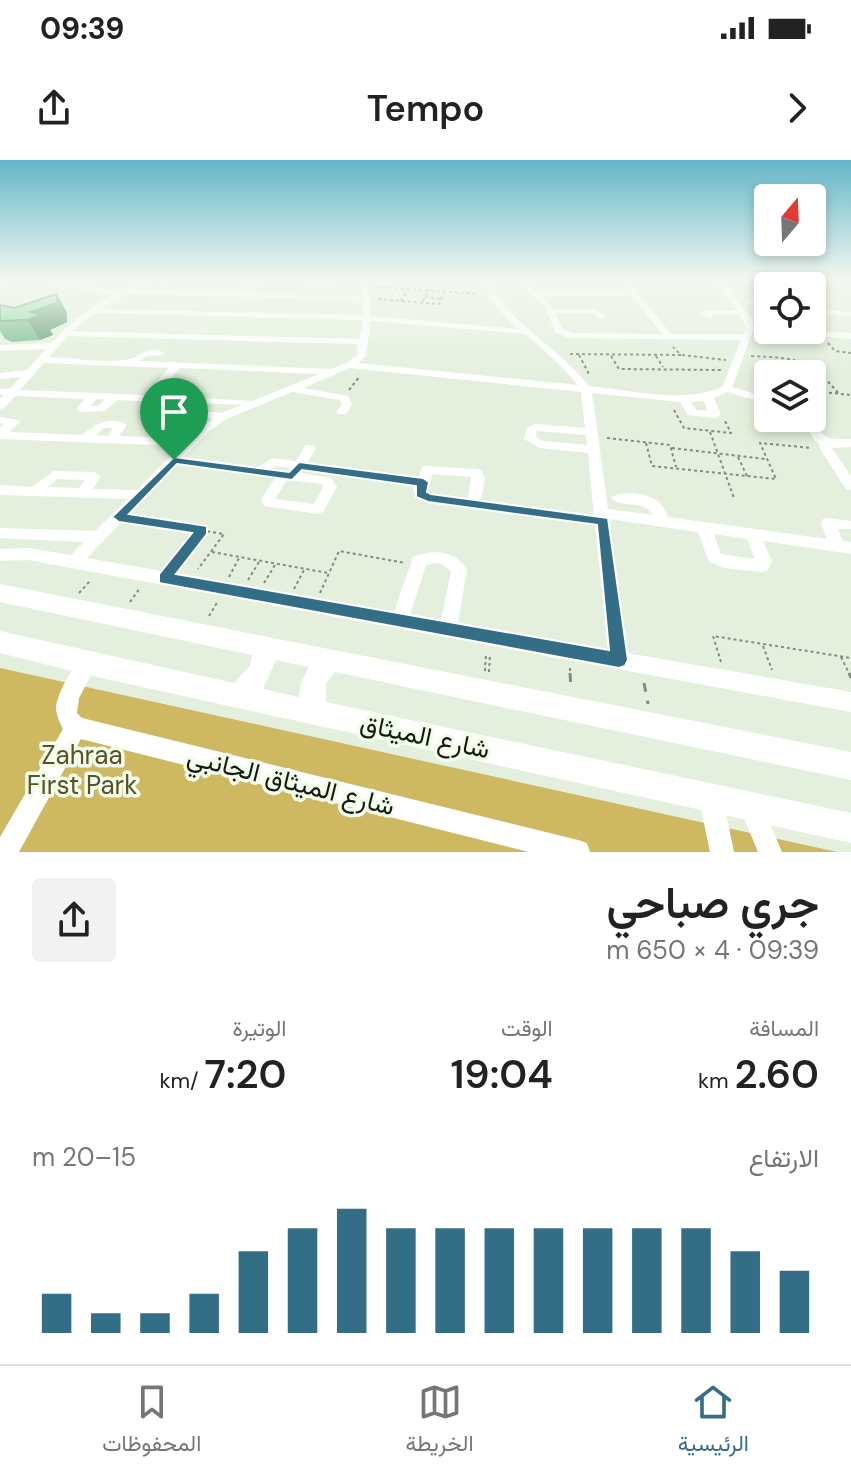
<!DOCTYPE html>
<html lang="ar">
<head>
<meta charset="utf-8">
<style>
	:root { --surface:#fff; --page:#f2f2f2; --text:#222; --muted:#767676; --line:#e0e0e0; --accent:#336d86 }
	body { margin:0; font-family:"DM Sans",Vazirmatn,sans-serif; background:var(--page); color:var(--text); direction:rtl; height:100vh; display:flex; flex-direction:column; font-size:30px; white-space:nowrap }
	* { box-sizing:border-box; margin:0 }
	p { font-size:26px; color:var(--muted) }
	.icon { flex:none; width:44px; height:44px; fill:none; stroke:currentColor; stroke-width:2; stroke-linecap:round; stroke-linejoin:round }
	.map { position:relative; height:692px; overflow:hidden; direction:ltr }
	.drawer { display:flex; flex-direction:column; background:var(--surface); flex:1 }
	.drawer>* { flex:none }
	.needle { width:52px; rotate:19deg }
	.controls { position:absolute; left:754px; top:24px; display:grid; gap:16px }
	.controls a { display:grid; place-items:center; width:72px; height:72px; border-radius:8px; background:var(--surface); box-shadow:0 4px 12px #0003; font-size:40px }
	.pin { position:absolute; display:grid; place-items:center; width:68px; height:68px; color:#fff; margin:-82px -34px; border-radius:50% 50% 50% 0; rotate:-45deg; box-shadow:0 0 8px #0007 }
	.pin .icon { rotate:45deg }
	.round { display:grid; place-items:center; flex:none; width:84px; height:84px; border-radius:8px; background:var(--page) }
	.summary { display:flex; align-items:center; justify-content:space-between; height:136px; padding:0 32px }
	h1 { font-size:44px; font-weight:600; line-height:60px }
	.stats { display:grid; grid-template-columns:repeat(3,1fr); gap:12px; height:136px; padding:8px 32px }
	.stats div { display:grid; align-content:center }
	.stats b { font-size:40px; font-weight:600 }
	.stats small { font-size:22px; font-weight:400 }
	.stats p { font-size:22px }
	.chart { height:224px; padding:16px 32px }
	.chart p { display:flex; justify-content:space-between }
	.chart svg { width:100%; height:144px; margin-top:8px; stroke:var(--accent); stroke-width:6 }
	.status { display:flex; justify-content:space-between; align-items:center; height:56px; padding:0 40px; background:var(--surface); direction:ltr }
	.status svg { height:22px; fill:currentColor }
	header { display:flex; justify-content:space-between; align-items:center; height:104px; padding:0 32px; background:var(--surface); font-size:36px; font-weight:600 }
	.tab-bar { display:flex; justify-content:space-around; align-items:center; height:112px; border-top:2px solid var(--line); background:var(--surface); font-size:22px; color:var(--muted) }
	.tab-bar a { display:grid; justify-items:center; gap:4px }
	.tab-bar .current { color:var(--accent) }
	.map>svg:first-child { display:block }
	.green { fill:#cfb862 }
	.lines { fill:none; stroke-linecap:round; stroke-linejoin:round }
	.path-far1 { stroke:#838c7e; stroke-width:2; stroke-dasharray:3 3; stroke-linecap:butt }
	.path { stroke:#838c7e; stroke-width:3; stroke-dasharray:9 9; stroke-linecap:butt }
	.minor { fill:#fff; fill-rule:evenodd }
	.major { fill:#fff; fill-rule:evenodd }
	.wall { fill:#70ba85 }
	.shaded-wall { fill:#5b976c }
	.building { fill:#82d89b; stroke:#5b976c; stroke-width:2 }
	.route { fill:#336d86; stroke:#fff; stroke-width:2; fill-rule:evenodd }
	.labels { text-anchor:middle; stroke-width:7; stroke-linejoin:round; paint-order:stroke }
	.near-street-label { font-size:26px; fill:#151912; stroke:#f1fdea }
	.near-park-label { font-size:26px; fill:#5a4f27; stroke:#f1fdea }
</style>
</head>
<body>
<div class="status"><b>09:39</b><svg viewBox="0 0 49 12"><path d="M0 12V9h3v3zM5 12V6h3v6zM10 12V3h3v9zM15 12V0h3v12zM26 1h20v11H26zM47 4h2v5h-2z"/></svg></div>
<header><svg class="icon" aria-label="forward" viewBox="0 0 24 24"><path d="M9 5l7 7-7 7"/></svg>Tempo<svg class="icon" aria-label="share" viewBox="0 0 24 24"><path d="M12 15V3M7 8l5-5 5 5M5 13v7h14v-7"/></svg></header>
<div class="map">
<svg width="851" height="692" viewBox="0 0 851 692">
	<rect width="100%" height="100%" fill="#e4f0dd"/>
	<!-- green -->
	<path class="green" d="M0 508 837 692H0Z"/>
	<g class="lines">
		<!-- path-far1 -->
		<path class="path-far1" d="M377 127 479 134
			M425 137 440 139
			M378 139 439 144 444 132
			M401 141 408 130
			M423 141 429 130
			M828 183 835 191 851 193
			M570 194 681 195 673 187
			M579 195 589 214
			M682 195 726 200
			M611 196 619 209 721 210
			M656 196 663 207
			M751 196C796 198 809 198 839 234
			M349 230 360 216
			M823 232 851 235
			M674 250 684 268 731 273 724 259
			M710 272 734 338
			M607 278 670 285 676 307
			M646 283 652 306 776 319 760 283 812 288
			M672 288 765 299
			M738 297 747 316
			M329 310 410 321
			M136 360 224 374 198 409
			M212 392 328 413
			M175 405 200 372
			M229 417 239 398
			M248 420 259 402
			M264 423 275 405
			M294 429 304 410
			M79 433 91 420
			M320 433 339 391 405 403
			M130 442 140 428
			M209 456 218 441
			M763 486 772 510
			M841 497 850 515
			M721 502 713 476 851 498
			M570 508V515
			M485 511 486 494
			M489 512 490 494"/>
		<!-- path -->
		<path class="path" d="M570 513 571 529
			M849 513 851 518
			M644 523 648 544"/>
		<!-- minor -->
		<path class="minor" d="M0 120H10L0 125Z
			M35 120H53L121 132 145 120H155L136 130 362 136 361 120H368L371 156 518 169 500 151 488 135 481 120H488C510 165 559 187 589 226 630 230 684 244 722 227L741 180 568 178 555 172 545 146 515 120H523L537 132H629L620 120H627L671 174H743L746 168 740 154 712 155 713 157 709 159 701 153 705 151 737 150 715 120H722L752 159 754 168 732 227 768 238V244L727 232 714 238 721 255 715 258 688 255 680 242 592 233 608 349 653 355C643 339 624 349 611 338 620 330 645 333 656 340 663 344 665 351 668 357L827 379 821 363 823 359 828 358 851 361V369H838L843 381 851 382V394L763 381 772 401 768 410 762 412 724 408 709 402 698 372 609 359 627 493 851 532V552L28 400 0 401V389L28 388 71 395 84 382 0 378V368L95 371 128 339 0 335V325L32 327 54 311 94 312 101 316 93 329 137 330 181 286 0 279V268L5 264 0 263V257L18 260 20 262 9 272 82 275C95 264 110 255 127 265L119 276 188 279 212 259 183 254 181 252 187 243 117 240 105 251 81 252 76 249 85 239 15 236 4 248 0 249V239L4 235H0V229H9L21 217 0 219V213L27 210 46 189 0 191V185L51 183C70 163 89 147 114 135ZM128 134 362 140 363 155 100 149ZM542 136H632L662 174 572 173 562 168 555 153H594L599 159 606 157 596 149H553ZM94 153 363 160 359 179 72 171ZM371 161 525 174 559 204 578 225 358 203 366 196ZM68 176 358 184 357 195 346 203 331 209 140 201 147 196 163 195 165 193C146 183 140 199 125 200 100 203 73 198 49 197ZM44 203 169 208 145 235 20 230ZM180 208 319 214 252 241 156 235 160 231H189V227L165 225ZM350 208 581 232 585 268 535 264 527 268 524 279 540 288 588 293 594 355 481 340 485 318 481 310 476 309 423 306 413 331 423 341 428 343 595 365 608 489 458 463 467 410C456 390 433 389 413 397L394 452 87 398 177 304 275 318 261 339 264 346 318 354 323 352 337 327 331 318 301 313 316 288 314 285H306L296 301 272 298 258 307 184 297 209 271 226 259 292 232 340 240 342 245 336 252 338 254H346L352 245 348 236 303 228ZM97 239H105L98 246H90ZM704 241 708 251 696 250 691 242ZM198 243 242 245 221 253 194 250ZM104 268H113L108 276 96 275ZM537 271 586 275 587 285 543 281 536 277ZM275 306 291 308 289 311 272 309ZM433 314 471 317 468 338 432 334 427 330ZM57 319 85 320 79 328 48 327ZM287 320 322 324 323 327 314 344 275 339ZM714 374 747 379 755 399 721 394ZM435 403 442 404 451 411 441 460 410 455 426 405Z
			M165 120H173L167 124 163 122Z
			M222 120H265L256 125Z
			M308 120H341C334 128 317 128 307 124Z
			M760 120H769L775 125 768 126Z
			M749 139 768 141V145L746 143 745 141Z
			M812 149 851 152V156L812 153Z
			M782 170 851 173V179L786 174Z
			M800 258H812C827 281 824 279 851 279V287L832 288 851 316V330L846 329 819 287 820 285 815 281Z
			M88 495 95 498 97 504 79 538 77 553 82 558 578 680 587 683 590 692H529L81 579 19 692H0V677L63 569C60 563 57 557 56 550 55 536 75 500 88 495Z
			M711 627 719 631 723 639 734 692H710L699 639 703 631Z
			M751 634 759 638 782 692H758L739 646 743 638Z"/>
		<!-- major -->
		<path class="major" d="M0 424 851 592V620L335 512 326 523V542L851 653V683L88 515 0 493V471L234 523 250 506 252 495 0 442ZM276 500 309 507 301 523 299 537 263 529Z"/>
	</g>
	<!-- wall -->
	<path class="wall" d="M57 134 67 153V162L50 170 53 175 40 180 12 182 5 179 0 171V145L14 148Z"/>
	<!-- shaded-wall -->
	<path class="shaded-wall" d="M57 134 67 153V162L50 170 53 175 40 180 28 160 31 152Z"/>
	<!-- building -->
	<path class="building" d="M57 134V143L31 152 41 155 28 160 0 161V145L14 148Z"/>
	<!-- sky -->
	<linearGradient id="sky" x2="0" y2="1"><stop stop-color="#63b6c8"/><stop offset="0.55" stop-color="#f3f8f0"/><stop offset="1" stop-color="#f3f8f0" stop-opacity="0"/></linearGradient>
	<rect width="851" height="217" fill="url(#sky)"/>
	<!-- route -->
	<path class="route" d="M174 297 289 312 299 302 423 318 429 322 427 332 431 334 608 358 628 500 625 506 619 508 159 423V414L192 373 119 362 112 357ZM177 304 292 320 302 310 416 326V337L428 342 597 365 609 490 176 414 207 374V366L129 354Z"/>
	<g class="labels">
		<!-- near-street labels -->
		<g class="near-street-label">
			<text transform="translate(425 576) rotate(12)" y="9">شارع الميثاق</text>
			<text transform="translate(291 621) rotate(14)" y="9">شارع الميثاق الجانبي</text>
		</g>
		<!-- near-park labels -->
		<g class="near-park-label">
			<text x="82" y="604">Zahraa<tspan x="82" dy="30">First Park</tspan></text>
		</g>
	</g>
</svg>
<div class="controls">
<a><svg class="needle" viewBox="-14 -14 28 28"><path d="M0-13l5 13h-10z" fill="#e53935"/><path d="M0 13l5-13h-10z" fill="#767676"/></svg></a>
<a><svg class="icon" aria-label="locate" viewBox="0 0 24 24"><circle cx="12" cy="12" r="6"/><path d="M12 2v4M12 18v4M2 12h4M18 12h4"/></svg></a>
<a><svg class="icon" aria-label="layers" viewBox="0 0 24 24"><path d="M12 4l9 5-9 5-9-5zM3 14l9 5 9-5"/></svg></a>
</div>
<div class="pin" style="left:174px;top:300px;background:#1e9e55"><svg class="icon" aria-label="arrive" viewBox="0 0 24 24"><path d="M6 21V4h12l-3 4 3 4H6"/></svg></div>
</div>
<section class="drawer">
<div class="summary"><div><h1>جري صباحي</h1><p>09:39 · 4 × 650 m</p></div><a class="round"><svg class="icon" aria-label="share" viewBox="0 0 24 24"><path d="M12 15V3M7 8l5-5 5 5M5 13v7h14v-7"/></svg></a></div>
<div class="stats">
<div><p>المسافة</p><b>2.60<small> km</small></b></div>
<div><p>الوقت</p><b>19:04</b></div>
<div><p>الوتيرة</p><b>7:20<small> /km</small></b></div>
</div>
<div class="chart"><p><span>الارتفاع</span>15–20 m</p>
<svg viewBox="0 0 160 44" preserveAspectRatio="none"><path d="M5 44V32M15 44V38M25 44V38M35 44V32M45 44V19M55 44V12M65 44V6M75 44V12M85 44V12M95 44V12M105 44V12M115 44V12M125 44V12M135 44V12M145 44V19M155 44V25"/></svg>
</div>
</section>
<nav class="tab-bar">
<a class="current"><svg class="icon" aria-label="home" viewBox="0 0 24 24"><path d="M3 11l9-7 9 7M6 9v11h12V9"/></svg>الرئيسية</a>
<a><svg class="icon" aria-label="map" viewBox="0 0 24 24"><path d="M3 6l6-2 6 2 6-2v14l-6 2-6-2-6 2zM9 4v14M15 6v14"/></svg>الخريطة</a>
<a><svg class="icon" aria-label="saved" viewBox="0 0 24 24"><path d="M7 4h10v16l-5-4-5 4z"/></svg>المحفوظات</a>
</nav>
</body>
</html>
